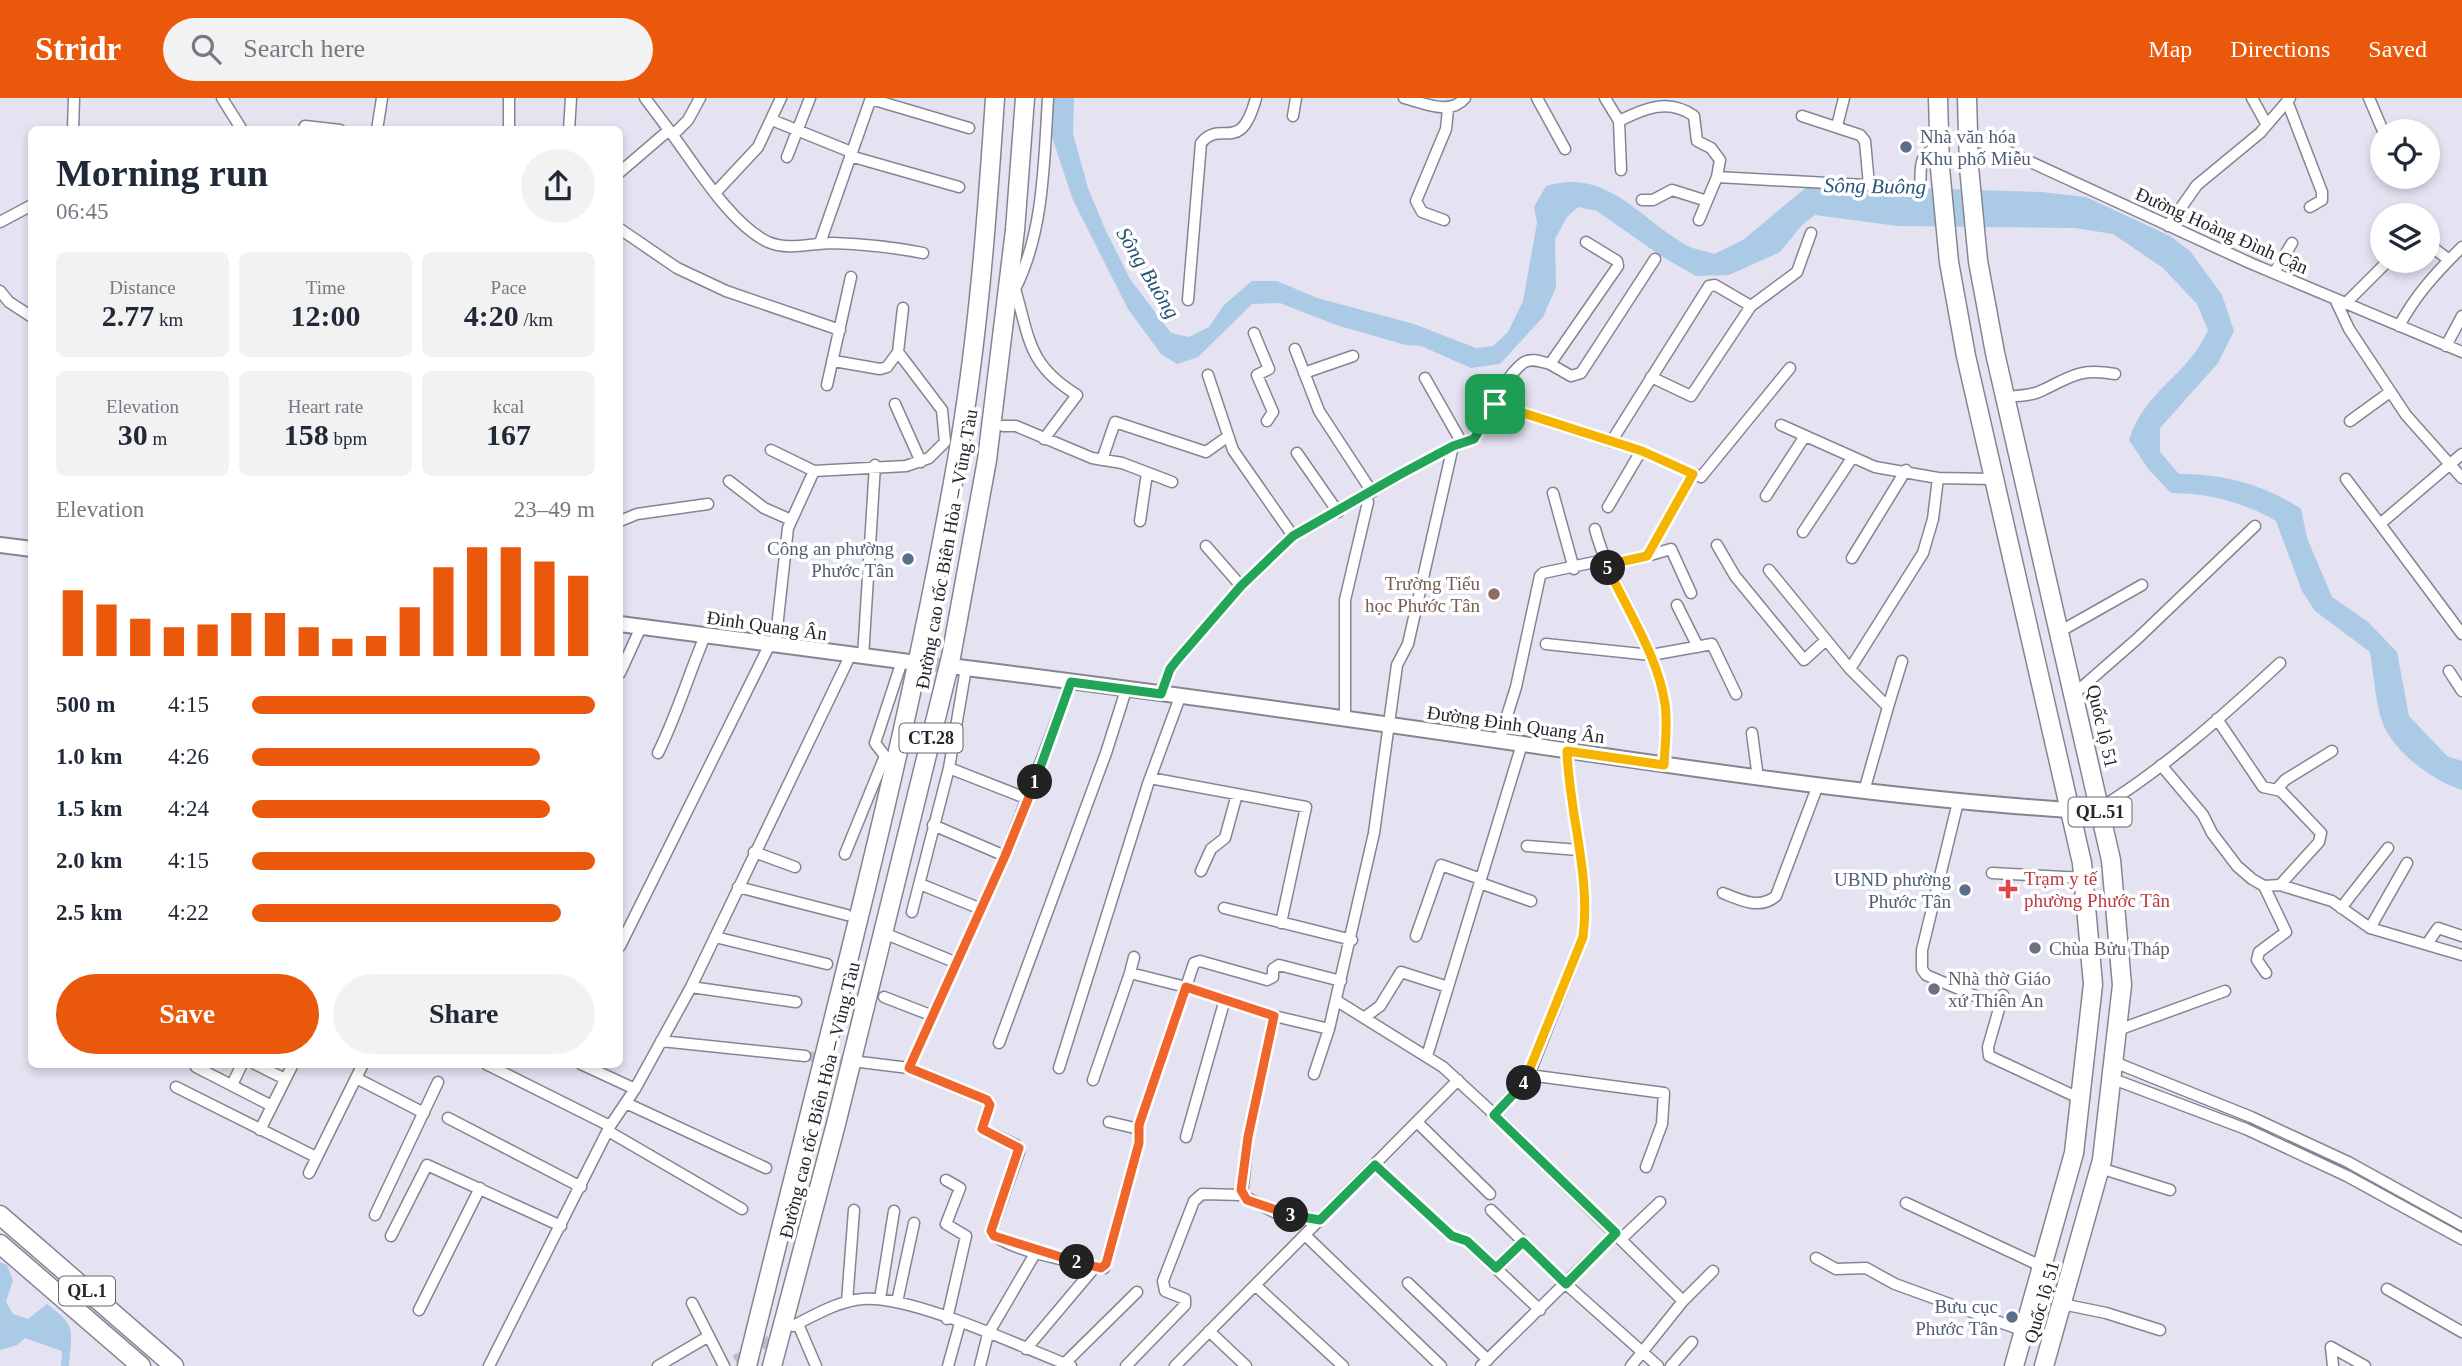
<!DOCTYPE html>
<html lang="en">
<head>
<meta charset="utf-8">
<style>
	:root { --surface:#fff; --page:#f2f2f3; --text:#1f2937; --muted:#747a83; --accent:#ea580c }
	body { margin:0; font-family:"Times New Roman",serif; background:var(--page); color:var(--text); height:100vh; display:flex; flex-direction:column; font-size:26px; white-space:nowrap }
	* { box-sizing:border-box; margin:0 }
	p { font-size:23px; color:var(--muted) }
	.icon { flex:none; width:38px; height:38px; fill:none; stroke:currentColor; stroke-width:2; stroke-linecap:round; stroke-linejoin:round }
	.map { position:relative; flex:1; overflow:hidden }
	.side { position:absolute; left:28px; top:28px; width:595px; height:942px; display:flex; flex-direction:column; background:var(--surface); border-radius:10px; box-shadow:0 4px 10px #0003 }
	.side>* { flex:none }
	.buttons { position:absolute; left:2370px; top:21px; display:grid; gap:14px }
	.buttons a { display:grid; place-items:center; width:70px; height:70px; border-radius:50%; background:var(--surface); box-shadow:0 4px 10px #0003; font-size:35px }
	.pin { position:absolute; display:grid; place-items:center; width:60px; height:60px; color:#fff; margin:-30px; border-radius:14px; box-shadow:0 4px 10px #0006 }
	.km { position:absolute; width:35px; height:35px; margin:-18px; border-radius:50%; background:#222; color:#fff; font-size:19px; line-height:35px; text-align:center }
	.round { display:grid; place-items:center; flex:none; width:74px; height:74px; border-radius:37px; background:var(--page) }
	.headline { display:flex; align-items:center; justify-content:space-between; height:119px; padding:0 28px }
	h1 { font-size:38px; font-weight:600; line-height:52px }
	.figures { display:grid; grid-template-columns:repeat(3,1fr); gap:10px; height:119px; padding:7px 28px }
	.figures div { display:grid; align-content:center; border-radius:10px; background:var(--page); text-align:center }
	.figures b { font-size:30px; font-weight:600 }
	.figures small { font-size:19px; font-weight:400 }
	.figures p { font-size:19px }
	.chart { height:196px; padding:14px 28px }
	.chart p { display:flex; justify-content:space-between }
	.chart svg { width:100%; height:126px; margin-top:7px; stroke:var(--accent); stroke-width:6 }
	.action { display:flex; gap:14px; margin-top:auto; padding:14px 28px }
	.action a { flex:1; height:80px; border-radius:42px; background:var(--accent); color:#fff; font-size:28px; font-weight:600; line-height:80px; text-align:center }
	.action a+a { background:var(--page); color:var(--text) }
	ul { padding:0 28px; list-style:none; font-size:23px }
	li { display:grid; grid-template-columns:112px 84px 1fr; align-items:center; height:52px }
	li i { height:18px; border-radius:9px; background:var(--accent) }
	header { display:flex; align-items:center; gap:42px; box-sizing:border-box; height:98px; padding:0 35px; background:var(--accent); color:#fff }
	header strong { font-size:33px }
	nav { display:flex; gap:38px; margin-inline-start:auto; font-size:24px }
	.search { width:490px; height:63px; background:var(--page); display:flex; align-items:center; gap:18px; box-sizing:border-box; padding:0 24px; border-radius:38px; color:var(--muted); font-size:26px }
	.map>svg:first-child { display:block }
	.water { fill:#aacae5 }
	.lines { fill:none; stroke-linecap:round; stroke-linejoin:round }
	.street-tunnel { stroke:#bfbcca; stroke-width:10; stroke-dasharray:10 5; stroke-linecap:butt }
	.secondary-tunnel { stroke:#bfbcca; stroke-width:14; stroke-dasharray:14 7; stroke-linecap:butt }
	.street-casing { stroke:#878492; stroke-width:13 }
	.secondary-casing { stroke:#878492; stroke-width:18 }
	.highway-casing { stroke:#878492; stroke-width:21 }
	.street { stroke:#fff; stroke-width:10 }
	.secondary { stroke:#fff; stroke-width:14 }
	.highway { stroke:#fff; stroke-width:18 }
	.split-1-casing { stroke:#fff; stroke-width:14 }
	.split-2-casing { stroke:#fff; stroke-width:14 }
	.split-3-casing { stroke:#fff; stroke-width:14 }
	.split-4-casing { stroke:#fff; stroke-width:14 }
	.split-5-casing { stroke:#fff; stroke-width:14 }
	.split-6-casing { stroke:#fff; stroke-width:14 }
	.split-1 { stroke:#22a559; stroke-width:9 }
	.split-2 { stroke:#f0652b; stroke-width:9 }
	.split-3 { stroke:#f0652b; stroke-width:9 }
	.split-4 { stroke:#22a559; stroke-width:9 }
	.split-5 { stroke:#f5b400; stroke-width:9 }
	.split-6 { stroke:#f5b400; stroke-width:9 }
	.service-dot { fill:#5c6f8a; stroke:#fff; stroke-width:2.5 }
	.education-dot { fill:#8d6e63; stroke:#fff; stroke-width:2.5 }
	.health-dot { fill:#e0444e; stroke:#fff; stroke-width:2.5 }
	.worship-dot { fill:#6b7280; stroke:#fff; stroke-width:2.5 }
	.labels { text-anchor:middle; stroke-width:7; stroke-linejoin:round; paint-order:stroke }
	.shield { fill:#fff; stroke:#67666b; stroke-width:2 }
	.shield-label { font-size:18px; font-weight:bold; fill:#26252b }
	.service-label { font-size:19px; fill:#4e5e75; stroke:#fff; text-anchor:end }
	.street-label { font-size:19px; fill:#26252b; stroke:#fff }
	.education-label { font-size:19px; fill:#785e54; stroke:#fff; text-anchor:end }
	.health-label { font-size:19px; fill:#be3a42; stroke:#fff; text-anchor:start }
	.worship-label { font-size:19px; fill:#5b616d; stroke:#fff; text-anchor:start }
	.water-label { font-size:21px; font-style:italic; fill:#24547a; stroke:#fff }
</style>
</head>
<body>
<header>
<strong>Stridr</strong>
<div class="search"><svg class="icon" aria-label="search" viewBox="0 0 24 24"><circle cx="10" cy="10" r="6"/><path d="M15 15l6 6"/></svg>Search here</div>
<nav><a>Map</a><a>Directions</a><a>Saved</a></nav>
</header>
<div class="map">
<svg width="2462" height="1268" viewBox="0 0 2462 1268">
	<rect width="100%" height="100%" fill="#e5e2f2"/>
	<!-- water -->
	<path class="water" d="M1053 0H1074L1073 36 1088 90 1105 131 1130 181 1171 235 1189 239 1209 229 1224 207 1252 183H1277L1317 200 1414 226 1476 250 1493 248 1508 234 1523 203 1537 125 1534 109 1546 88C1608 69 1641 123 1688 148 1696 152 1706 153 1714 156L1743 142 1809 87 2041 94 2086 99 2170 138 2190 153 2222 197 2234 233 2218 265 2160 330V354L2179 376C2221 375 2266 387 2301 411L2307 440 2332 499 2368 524 2397 554 2409 618 2447 658 2462 663V692C2433 683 2392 653 2382 623 2375 602 2374 576 2370 554L2315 513 2302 493 2276 423C2243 404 2208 395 2171 395L2149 372 2129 342C2145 291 2189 277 2208 232L2197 206 2163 170 2113 136 2075 130 1898 128 1815 117 1802 127 1780 154 1729 177 1696 178 1661 158 1597 113 1578 109 1567 119 1555 141 1556 189 1543 219 1500 266 1471 270 1421 248 1406 247 1336 227 1280 205 1252 206 1198 259 1177 266 1161 256 1128 211 1073 102 1048 27Z
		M0 1164 7 1167 13 1182 6 1204 13 1216 28 1221 47 1206C78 1229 71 1232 69 1268H61L62 1253 25 1240 17 1247 0 1252Z"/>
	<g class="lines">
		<!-- street-tunnel -->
		<path class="street-tunnel" d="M805 958 853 963
			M735 1262 781 1236"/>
		<!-- secondary-tunnel -->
		<path class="secondary-tunnel" d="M909 564 956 569"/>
		<defs>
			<path id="street" d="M222 0 242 32
				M509 0V32
				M1404 0C1424 5 1450 18 1465 0
				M1537 0 1565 51
				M1605 0 1619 23 1621 72
				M2252 0 2267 27
				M2369 0 2383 33
				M871 1 969 30
				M2287 3 2322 94V102L2310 109
				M1293 18 1296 0
				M1802 18 1860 37 1865 43 1869 87
				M772 22 851 54
				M1619 23C1645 10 1669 0 1694 18L1697 43 1711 50 1720 62 1717 79 1699 122
				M1837 28 1844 0
				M73 32 74 0
				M303 32 305 28 340 32
				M377 32 382 0
				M569 32 571 0
				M669 32C694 65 730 126 768 144 789 153 811 145 832 145 863 146 893 149 923 155
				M673 37 688 22 700 0
				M1968 41 1998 49 2250 165 2462 254
				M850 58 959 89
				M787 59 810 0
				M620 74 669 32 645 0
				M1717 79 1920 90C1922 65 1916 62 1939 46
				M716 94 758 49 781 0
				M1642 102H1653L1672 92 1707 103
				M1444 122 1422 114 1416 103 1446 31 1448 11
				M0 124 32 107
				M2168 128 2197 87 2260 35 2290 0
				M620 131 677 170 726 193 840 232
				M820 145 871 0
				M2427 145 2449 162
				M2274 175 2292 145
				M0 193 9 204 32 219
				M2335 201 2349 231 2406 317 2462 380
				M1188 202 1201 45C1221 20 1240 59 1256 0
				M2346 205 2388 163
				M1751 208 1797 174 1811 135
				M2399 228C2416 196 2437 174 2462 149
				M1254 235 1269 271 1257 277 1273 314 1267 323
				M2446 248 2462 218
				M1295 251 1319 313 1372 394
				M834 263 880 271 887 269 898 254 903 210
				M1550 266 1571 278 1581 275 1655 161
				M1304 275 1353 258
				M1208 277 1233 352 1293 438
				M1425 280 1462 345
				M827 287 851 179
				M2005 299C2017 298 2032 298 2043 292 2072 278 2080 270 2115 276
				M895 306 921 364
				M1495 306 1641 353 1701 379 1790 270
				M2350 323 2390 294
				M1781 327 1875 369 1938 380 1933 421 1923 455 1850 571
				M1003 328H1016L1092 360 1122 365 1172 384
				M1044 341 1077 297C1028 267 1030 242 1015 191 1044 134 1044 63 1048 0
				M1611 344 1709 188 1715 187 1751 208 1691 298 1651 279
				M771 352 814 373 906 368 929 360 945 344 942 312 898 254
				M1297 355 1338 414
				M1102 362 1115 324 1206 354 1227 339
				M1938 380 1993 381
				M2346 381 2380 426
				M729 383 764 410 791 422
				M1553 395 1574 471
				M1766 398 1805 338
				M1608 409 1641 353
				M620 423 637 416 708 406
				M1140 423 1147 375
				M1595 431C1611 492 1657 546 1665 607 1668 626 1665 647 1664 667
				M1803 434 1852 360
				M1717 447 1735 478 1804 562 1826 542
				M1206 448 1241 488
				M1647 458 1671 451 1691 495
				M1852 460 1906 372
				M1606 467 1647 458 1693 376
				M1769 472 1850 571 1888 609 1864 693
				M1677 507 1698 549
				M2059 534 2142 487
				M2462 536 2380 426 2462 356
				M1546 546 1651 557 1712 546 1736 596
				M775 548 788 430 814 373
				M863 559 875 367
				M2449 573 2462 593
				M620 575 641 529
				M1161 596 1170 571 1177 562 1241 488 1293 438 1399 377 1453 348 1474 341C1487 320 1504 279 1523 265 1531 259 1542 264 1550 266L1618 168 1617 163 1586 144
				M2074 596 2137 541 2255 428
				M1888 609 1902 563
				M1345 620V502L1368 404
				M2217 621 2263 689 2281 693 2321 735 2319 744 2280 787
				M1752 635 1758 680
				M1499 643 1516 589 1540 478 1543 475 1604 462
				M1567 653C1569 715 1591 778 1583 839L1529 977 1664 995 1662 1026 1646 1069
				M658 655C677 617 688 578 705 538
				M2161 667 2203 717 2212 735 2237 768 2252 781 2264 788 2280 787 2332 803 2370 830 2462 857
				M949 670 966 570
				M1150 680 1306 709 1281 825
				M2277 691 2285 682 2332 653
				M1958 704 1922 852V871L1926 877 1999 908
				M2100 710C2165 670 2224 617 2280 565
				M933 727 1005 758 1071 584
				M1527 748 1579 752
				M754 754 795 769
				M845 756 885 658 875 645 902 563
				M1201 773 1211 751 1225 740 1237 696
				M1992 775 2083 780
				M1480 785 1531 803
				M920 786 981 811
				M2264 788 2286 834 2259 854 2257 862 2266 875
				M738 789 847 817
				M1723 795C1740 802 1760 812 1776 798L1818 687
				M1224 810 1352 842
				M2341 810 2388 750
				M912 814 949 670 1028 701
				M2370 830 2407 765
				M891 838 957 865
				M1416 838 1441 767 1481 781
				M715 839 827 866
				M2427 846 2438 830 2462 838
				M620 848 769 548
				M1130 875 1134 859
				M691 889 796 904
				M2003 897 1988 949 1989 958 2081 1001
				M884 899 933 918
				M1337 903 1443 969 1495 1017
				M1274 918 1248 1039 1242 1097 1274 1114 1320 1122
				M1365 919 1380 908 1401 874 1448 889
				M2118 932 2225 893
				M661 943 805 958
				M999 945 1106 655 1126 592
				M1427 958 1522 646
				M860 964 909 970 987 1002 990 1007 982 1031 1016 1047 1019 1054 991 1134C1005 1152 1071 1163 1095 1169L1026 1251
				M2114 964 2251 1019 2348 1064 2462 1127
				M255 966 285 981
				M363 966 356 980 424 1015
				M486 966 610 1028
				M581 966 635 991
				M196 969 272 1008
				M909 970 1005 758
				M1059 970 1148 686 1180 599
				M1314 976 1329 931
				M1529 977 1495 1017 1683 1203 1631 1268
				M2113 981 2246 1031 2347 1078 2462 1141
				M1093 982 1130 875 1186 889 1194 865 1200 863 1267 882 1273 879V871L1279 867 1341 883
				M232 987 242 966
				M176 989 316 1059
				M626 1005 766 1070
				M448 1020 581 1089
				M1109 1024 1139 1031
				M1417 1024 1490 1096
				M260 1032 293 966
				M608 1033 742 1111
				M1186 1039 1225 901
				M1375 1067 1452 1138 1467 1143 1540 1212
				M2100 1070 2170 1092
				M309 1075 356 980
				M946 1082 960 1090 946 1126 966 1138 947 1221
				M1906 1105 2043 1169
				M1491 1112 1566 1186 1658 1268
				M375 1117 438 984
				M1305 1137 1441 1268
				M391 1138 427 1067 561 1128
				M1621 1141 1660 1104
				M1816 1160 1836 1171 1866 1170 1895 1186 2024 1233
				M1095 1169 1104 1170 1106 1166 1139 1045V1027L1186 889 1274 918 1329 931 1374 735 1397 567 1408 546 1453 348
				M1496 1170 1523 1144
				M1408 1185 1488 1262
				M1255 1187 1343 1268
				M2387 1191 2462 1234
				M880 1201 894 1113
				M1683 1203 1713 1173
				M847 1204 854 1112
				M897 1204 914 1125
				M692 1205 724 1268
				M2062 1206 2106 1215 2160 1232
				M419 1212 480 1090
				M798 1226 816 1268
				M793 1228C815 1217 838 1203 863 1201 912 1197 1021 1249 1071 1268
				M1209 1233 1246 1268
				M2331 1249 2365 1268
				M2331 1249 2333 1268
				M1064 1266 1137 1194
				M489 1268 610 1028 635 991 691 889 850 558
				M658 1268 709 1238
				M948 1268 960 1225
				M980 1268 988 1236 1036 1154
				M1126 1268 1185 1207V1201L1165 1193 1163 1183 1194 1103 1202 1096 1242 1097
				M1175 1268 1458 982
				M1481 1268 1616 1135
				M1671 1268 1692 1244"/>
			<path id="secondary" d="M0 447 32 451
				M620 526 909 564
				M958 569C1144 592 1330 618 1516 645 1701 672 1885 700 2070 712"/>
			<path id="highway" d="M1938 0 1940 70 1949 164 1966 258 2082 765 2093 886 2074 1055 2014 1268
				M1967 0 1969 69 1978 163 1995 255 2111 762 2122 887 2102 1062 2044 1268
				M0 1117 174 1268
				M0 1146 141 1268
				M747 1268C820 967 904 667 957 362 978 243 987 120 995 0
				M772 1268 836 1026 951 559 987 362 1015 132 1025 0"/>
		</defs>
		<!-- street casing -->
		<use href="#street" class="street-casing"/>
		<!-- secondary casing -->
		<use href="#secondary" class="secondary-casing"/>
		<!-- highway casing -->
		<use href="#highway" class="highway-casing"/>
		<!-- street -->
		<use href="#street" class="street"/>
		<!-- secondary -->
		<use href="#secondary" class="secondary"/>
		<!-- highway -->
		<use href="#highway" class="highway"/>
	</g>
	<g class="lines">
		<defs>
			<path id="split-1" d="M1035 684 1071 584 1161 596 1170 571 1177 562 1241 488 1293 438 1399 377 1453 348 1474 341 1495 306"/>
			<path id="split-2" d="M1035 684 1005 758 909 970 987 1002 990 1007 982 1031 1019 1050 991 1133 994 1138 1077 1164"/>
			<path id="split-3" d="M1077 1164 1101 1170 1106 1166 1139 1045V1027L1186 889 1274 918 1248 1039 1241 1092 1247 1102 1291 1117"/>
			<path id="split-4" d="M1291 1117 1320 1122 1375 1067 1452 1138 1467 1143 1496 1170 1523 1144 1566 1186 1616 1135 1494 1017 1524 985"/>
			<path id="split-5" d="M1524 985 1583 839C1591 777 1569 715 1567 653L1664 667C1665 647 1668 626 1665 606 1658 558 1628 514 1608 470"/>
			<path id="split-6" d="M1495 306 1642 353 1693 376 1647 458 1606 467 1608 470"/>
		</defs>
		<!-- split-1 casing -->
		<use href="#split-1" class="split-1-casing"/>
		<!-- split-2 casing -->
		<use href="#split-2" class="split-2-casing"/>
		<!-- split-3 casing -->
		<use href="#split-3" class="split-3-casing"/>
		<!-- split-4 casing -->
		<use href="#split-4" class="split-4-casing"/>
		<!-- split-5 casing -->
		<use href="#split-5" class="split-5-casing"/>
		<!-- split-6 casing -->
		<use href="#split-6" class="split-6-casing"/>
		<!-- split-1 -->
		<use href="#split-1" class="split-1"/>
		<!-- split-2 -->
		<use href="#split-2" class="split-2"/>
		<!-- split-3 -->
		<use href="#split-3" class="split-3"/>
		<!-- split-4 -->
		<use href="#split-4" class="split-4"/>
		<!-- split-5 -->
		<use href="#split-5" class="split-5"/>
		<!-- split-6 -->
		<use href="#split-6" class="split-6"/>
	</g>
	<!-- markers -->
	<g class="service-dot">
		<circle cx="1906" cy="49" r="7"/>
		<circle cx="908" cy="461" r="7"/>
		<circle cx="1965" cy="792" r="7"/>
		<circle cx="2012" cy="1219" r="7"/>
	</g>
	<circle class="education-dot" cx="1494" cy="496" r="7"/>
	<path class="health-dot" d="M2004.5 780.5h7v7h7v7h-7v7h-7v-7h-7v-7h7z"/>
	<g class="worship-dot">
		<circle cx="2035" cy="850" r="7"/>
		<circle cx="1934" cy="891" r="7"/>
	</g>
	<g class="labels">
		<!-- shield labels -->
		<g class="shield">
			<rect x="899.5" y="625.5" width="63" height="29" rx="5"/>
			<rect x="2068.5" y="699.5" width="63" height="29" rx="5"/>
			<rect x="59" y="1178.5" width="56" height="29" rx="5"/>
		</g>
		<g class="shield-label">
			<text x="931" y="646">CT.28</text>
			<text x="2100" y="720">QL.51</text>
			<text x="87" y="1199">QL.1</text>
		</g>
		<!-- service labels -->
		<g class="service-label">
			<text x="1920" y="45" text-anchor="start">Nhà văn hóa<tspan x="1920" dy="22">Khu phố Miễu</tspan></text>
			<text x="894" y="457">Công an phường<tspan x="894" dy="22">Phước Tân</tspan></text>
			<text x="1951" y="788">UBND phường<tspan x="1951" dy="22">Phước Tân</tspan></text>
			<text x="1998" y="1215">Bưu cục<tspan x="1998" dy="22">Phước Tân</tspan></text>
		</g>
		<!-- street labels -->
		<g class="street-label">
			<text transform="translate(2222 132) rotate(24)" y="7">Đường Hoàng Đình Cận</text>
			<text transform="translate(946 451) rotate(-80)" y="7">Đường cao tốc Biên Hòa – Vũng Tàu</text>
			<text transform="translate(767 527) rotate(8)" y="7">Đinh Quang Ân</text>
			<text transform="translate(1516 626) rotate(8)" y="7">Đường Đinh Quang Ân</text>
			<text transform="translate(2103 628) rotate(77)" y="7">Quốc lộ 51</text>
			<text transform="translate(819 1002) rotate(-76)" y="7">Đường cao tốc Biên Hòa – Vũng Tàu</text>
			<text transform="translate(2041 1204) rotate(-74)" y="7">Quốc lộ 51</text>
		</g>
		<!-- education labels -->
		<g class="education-label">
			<text x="1480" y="492">Trường Tiểu<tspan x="1480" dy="22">học Phước Tân</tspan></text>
		</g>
		<!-- health labels -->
		<g class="health-label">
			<text x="2024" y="787">Trạm y tế<tspan x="2024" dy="22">phường Phước Tân</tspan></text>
		</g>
		<!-- worship labels -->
		<g class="worship-label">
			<text x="2049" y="857">Chùa Bửu Tháp</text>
			<text x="1948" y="887">Nhà thờ Giáo<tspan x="1948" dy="22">xứ Thiên An</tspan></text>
		</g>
		<!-- water labels -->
		<g class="water-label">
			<text transform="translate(1875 88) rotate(1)" y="7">Sông Buông</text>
			<text transform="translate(1148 175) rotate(59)" y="7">Sông Buông</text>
		</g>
	</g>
</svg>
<div class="buttons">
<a><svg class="icon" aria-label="locate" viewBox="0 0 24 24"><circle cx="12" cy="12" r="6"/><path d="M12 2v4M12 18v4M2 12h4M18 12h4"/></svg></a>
<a><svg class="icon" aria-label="layers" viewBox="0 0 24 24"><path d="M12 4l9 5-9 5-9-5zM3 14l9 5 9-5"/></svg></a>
</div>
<div class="pin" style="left:1495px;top:306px;background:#1e9e55"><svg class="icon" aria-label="arrive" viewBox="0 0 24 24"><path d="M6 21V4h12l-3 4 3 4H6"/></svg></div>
<b class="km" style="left:1035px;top:684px">1</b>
<b class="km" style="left:1077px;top:1164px">2</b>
<b class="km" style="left:1291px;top:1117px">3</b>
<b class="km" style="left:1524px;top:985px">4</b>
<b class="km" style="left:1608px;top:470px">5</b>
<section class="side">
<div class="headline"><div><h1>Morning run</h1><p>06:45</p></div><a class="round"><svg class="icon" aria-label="share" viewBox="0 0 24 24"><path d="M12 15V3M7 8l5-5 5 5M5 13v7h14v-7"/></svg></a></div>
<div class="figures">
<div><p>Distance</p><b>2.77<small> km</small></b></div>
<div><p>Time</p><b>12:00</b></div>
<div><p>Pace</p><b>4:20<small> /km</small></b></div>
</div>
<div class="figures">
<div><p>Elevation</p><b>30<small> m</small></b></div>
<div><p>Heart rate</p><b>158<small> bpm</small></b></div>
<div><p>kcal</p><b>167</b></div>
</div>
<div class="chart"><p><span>Elevation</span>23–49 m</p>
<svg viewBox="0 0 160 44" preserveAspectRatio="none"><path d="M5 44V21M15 44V26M25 44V31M35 44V34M45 44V33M55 44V29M65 44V29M75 44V34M85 44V38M95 44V37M105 44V27M115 44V13M125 44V6M135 44V6M145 44V11M155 44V16"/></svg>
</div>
<ul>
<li><b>500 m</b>4:15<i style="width:100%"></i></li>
<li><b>1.0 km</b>4:26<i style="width:84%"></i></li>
<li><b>1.5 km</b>4:24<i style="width:87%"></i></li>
<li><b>2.0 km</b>4:15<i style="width:100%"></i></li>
<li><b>2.5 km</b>4:22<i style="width:90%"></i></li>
</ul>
<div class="action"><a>Save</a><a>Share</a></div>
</section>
</div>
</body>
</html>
